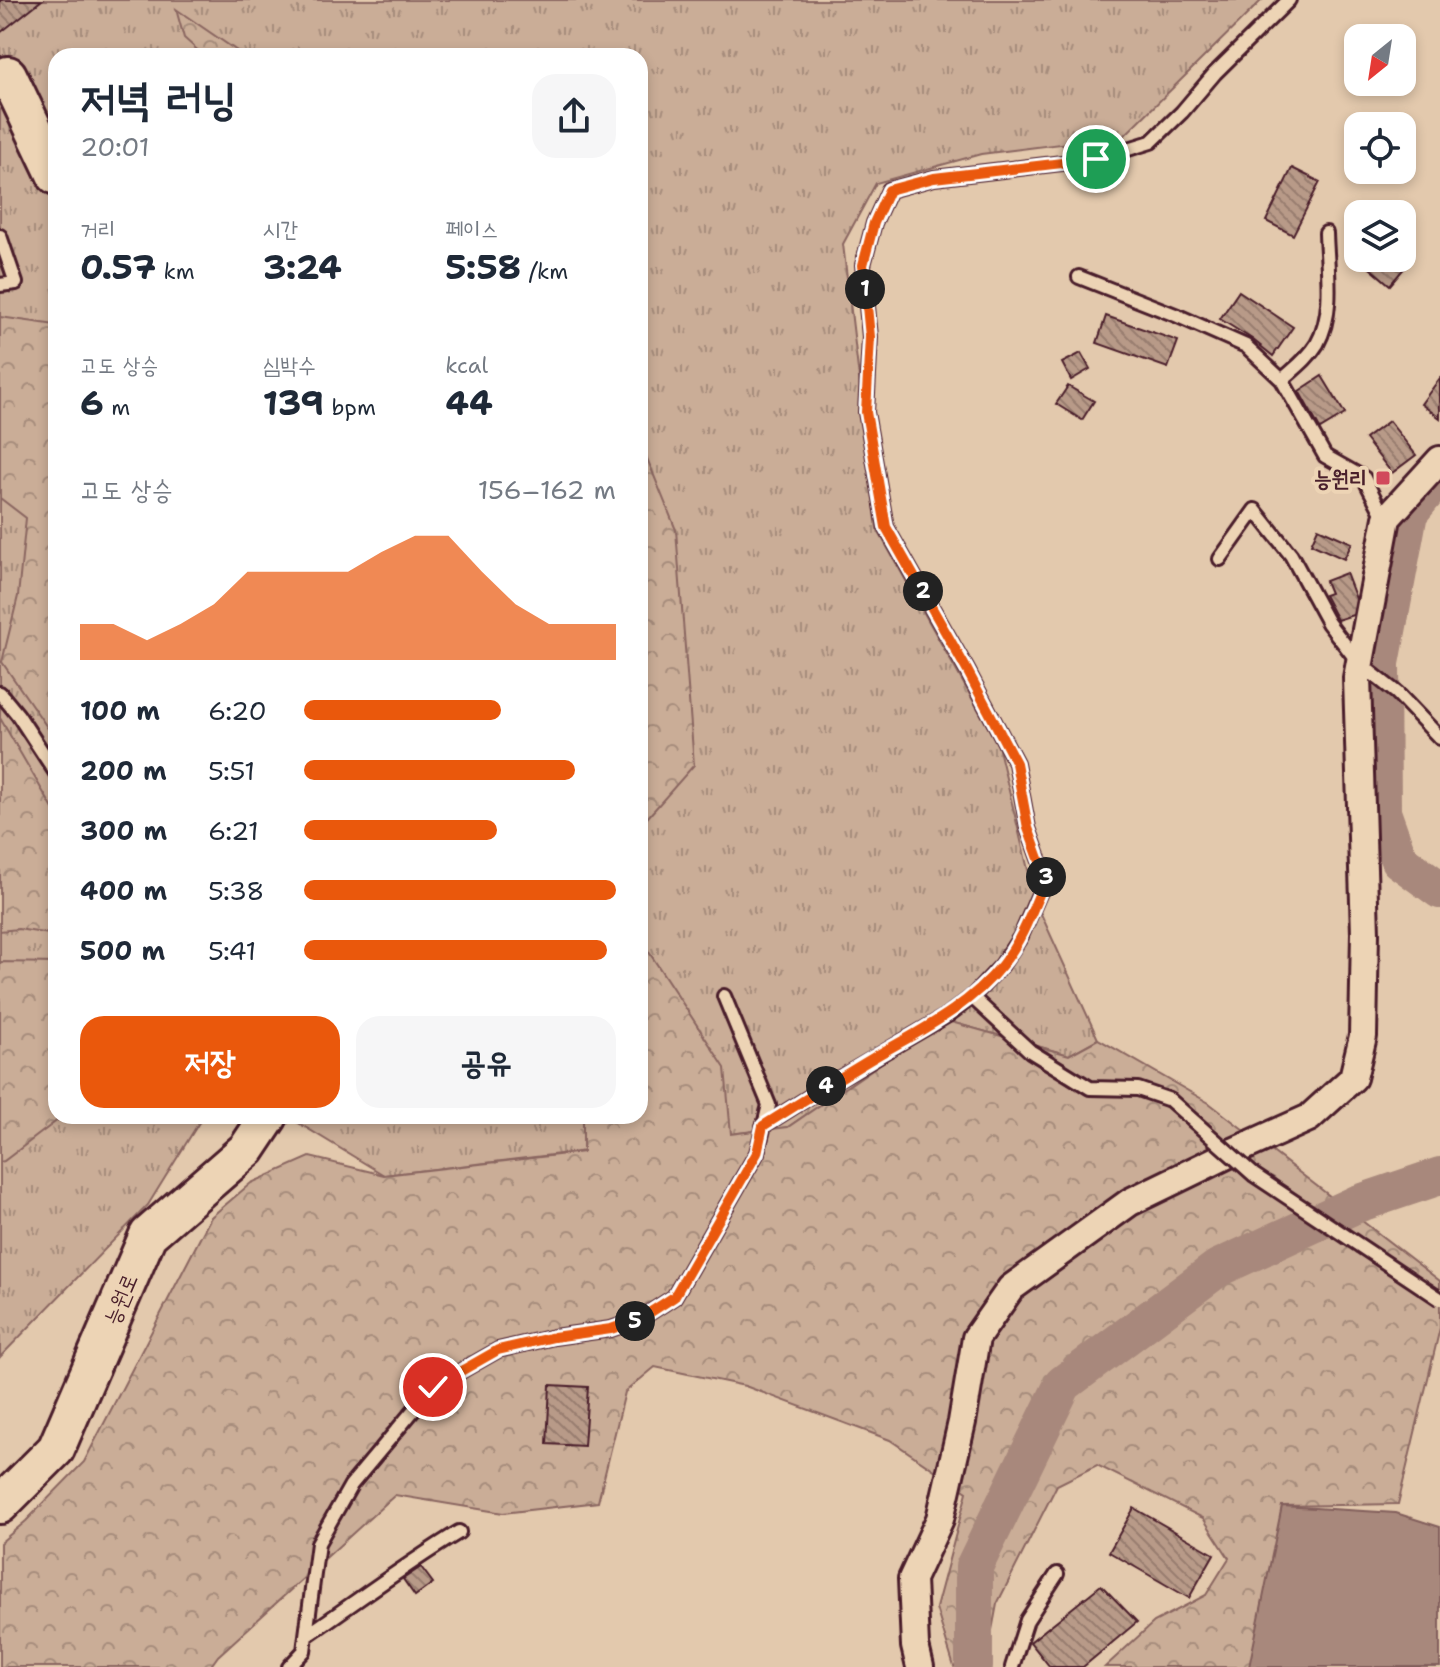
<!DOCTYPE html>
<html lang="ko">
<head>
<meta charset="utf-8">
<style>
	:root { --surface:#fff; --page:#f6f6f7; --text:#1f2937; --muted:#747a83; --accent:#ea580c }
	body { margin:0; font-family:"Shantell Sans","Poor Story",sans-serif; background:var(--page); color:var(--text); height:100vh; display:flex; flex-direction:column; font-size:30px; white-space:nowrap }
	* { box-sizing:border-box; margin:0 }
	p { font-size:26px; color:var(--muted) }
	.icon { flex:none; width:44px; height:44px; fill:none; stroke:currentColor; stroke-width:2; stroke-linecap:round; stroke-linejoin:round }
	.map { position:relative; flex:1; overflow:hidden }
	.side { position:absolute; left:48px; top:48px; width:600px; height:1076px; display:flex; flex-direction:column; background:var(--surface); border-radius:24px; box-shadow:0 4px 12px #0003 }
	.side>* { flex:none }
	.needle { width:52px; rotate:210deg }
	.controls { position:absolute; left:1344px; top:24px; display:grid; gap:16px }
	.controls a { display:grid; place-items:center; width:72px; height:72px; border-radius:16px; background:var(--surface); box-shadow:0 4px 12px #0003; font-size:40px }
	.pin { position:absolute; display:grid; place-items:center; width:68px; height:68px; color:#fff; margin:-34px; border:4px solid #fff; border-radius:50%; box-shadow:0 2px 8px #0007 }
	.km { position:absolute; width:40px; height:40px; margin:-20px; border-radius:50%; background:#222; color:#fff; font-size:22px; line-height:40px; text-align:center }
	.round { display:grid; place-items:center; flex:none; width:84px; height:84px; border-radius:24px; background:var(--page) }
	.headline { display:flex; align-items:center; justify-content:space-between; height:136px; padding:0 32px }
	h1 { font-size:44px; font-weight:700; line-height:60px }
	.figures { display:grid; grid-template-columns:repeat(3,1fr); gap:12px; height:136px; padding:8px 32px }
	.figures div { display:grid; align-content:center }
	.figures b { font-size:34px; font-weight:700 }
	.figures small { font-size:22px; font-weight:400 }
	.figures p { font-size:22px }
	.chart { height:224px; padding:16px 32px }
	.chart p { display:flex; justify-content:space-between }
	.chart svg { width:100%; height:144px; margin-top:8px; fill:var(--accent); opacity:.7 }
	.primary-button { display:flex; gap:16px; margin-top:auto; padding:16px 32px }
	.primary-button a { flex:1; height:92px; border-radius:24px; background:var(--accent); color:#fff; font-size:32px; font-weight:700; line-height:92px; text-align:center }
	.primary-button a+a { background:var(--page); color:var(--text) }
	ul { padding:0 32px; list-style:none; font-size:26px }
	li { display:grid; grid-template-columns:128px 96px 1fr; align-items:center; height:60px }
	li i { height:20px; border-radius:10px; background:var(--accent) }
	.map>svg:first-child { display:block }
	.grass { fill:url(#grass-tufts); stroke:#8a6661; stroke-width:2 }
	.forest { fill:url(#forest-crowns); stroke:#8a6661; stroke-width:2 }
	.water { fill:#a8887b; stroke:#825e5b; stroke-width:2 }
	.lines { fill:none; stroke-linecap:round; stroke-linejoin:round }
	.river { stroke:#a8887b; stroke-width:38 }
	.building { fill:url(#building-back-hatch); stroke:#4a1f2b; stroke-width:2 }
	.lane-casing { stroke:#4a1f2b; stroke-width:18 }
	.street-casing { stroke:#4a1f2b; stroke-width:32 }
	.secondary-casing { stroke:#4a1f2b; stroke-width:42 }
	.lane { stroke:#edd4b5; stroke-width:12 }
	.street { stroke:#edd4b5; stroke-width:26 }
	.secondary { stroke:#edd4b5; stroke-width:36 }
	.lane-bridge-casing { stroke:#4a1f2b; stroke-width:18; stroke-linecap:butt }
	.lane-bridge { stroke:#edd4b5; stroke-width:12 }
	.route-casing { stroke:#fff; stroke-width:16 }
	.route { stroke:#ea580c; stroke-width:10 }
	.poi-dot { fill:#d1495b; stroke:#edd4b5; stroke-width:3 }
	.labels { text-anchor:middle; stroke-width:8; stroke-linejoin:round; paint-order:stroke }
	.poi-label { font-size:22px; font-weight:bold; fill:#4a1f2b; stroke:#edd4b5; text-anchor:end }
	.street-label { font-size:22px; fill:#4a1f2b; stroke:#edd4b5 }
</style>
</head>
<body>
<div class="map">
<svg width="1440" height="1667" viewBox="0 0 1440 1667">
	<defs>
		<pattern id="grass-tufts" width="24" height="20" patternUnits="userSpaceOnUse" patternTransform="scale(2)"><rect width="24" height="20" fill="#caad97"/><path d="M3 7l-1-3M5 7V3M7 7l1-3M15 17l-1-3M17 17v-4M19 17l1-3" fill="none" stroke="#a68c7b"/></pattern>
		<pattern id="forest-crowns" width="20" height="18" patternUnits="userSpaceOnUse" patternTransform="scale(2)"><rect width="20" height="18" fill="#caad97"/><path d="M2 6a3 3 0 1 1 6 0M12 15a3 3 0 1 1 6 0" fill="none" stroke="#a68c7b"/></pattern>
		<pattern id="building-back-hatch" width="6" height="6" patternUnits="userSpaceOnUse" patternTransform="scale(2)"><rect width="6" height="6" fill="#b89a88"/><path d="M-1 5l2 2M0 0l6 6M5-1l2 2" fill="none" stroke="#987d6f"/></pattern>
	</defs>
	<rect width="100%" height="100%" fill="#e3c9ad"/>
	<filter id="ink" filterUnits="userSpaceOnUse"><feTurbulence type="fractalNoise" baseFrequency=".0125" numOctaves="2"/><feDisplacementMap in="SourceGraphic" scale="16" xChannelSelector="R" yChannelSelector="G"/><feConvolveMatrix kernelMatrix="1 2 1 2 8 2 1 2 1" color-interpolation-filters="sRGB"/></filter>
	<g filter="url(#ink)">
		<!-- grass -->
		<path class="grass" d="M0 0H1262L1124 136 981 154 876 183 843 244 877 529 998 745 1036 903 1098 1039 1069 1055 944 1020 788 1127 384 1175 287 1116H640V56H56V1116H203L148 1205 0 1357Z"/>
		<!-- forest -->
		<path class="forest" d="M176 9 243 55 246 56H204L184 38Z
			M0 317 56 325V643L50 664 56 685V740L2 662 18 596 26 518 0 498Z
			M640 441 676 530 694 765 640 826Z
			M0 718 56 814V935L18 929 0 931Z
			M640 925 645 946 725 1068 731 1134 788 1127 944 1020 1069 1055 1098 1039 1209 1103 1440 1281V1328L1398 1504 1282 1506 1257 1667H1105L1154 1622 1206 1595 1229 1558 1203 1518 1097 1465 1057 1485 997 1604 986 1662 954 1667 936 1608 967 1492 890 1440 745 1386 655 1367 625 1392 598 1502 503 1513 395 1495 218 1656 210 1667H0V1543L26 1521 84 1462 211 1217 251 1183 310 1157 384 1175 583 1152V1116H640Z
			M0 962 56 963V1116H63L4 1161 0 1162Z"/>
		<!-- water -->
		<path class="water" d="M1282 1506 1396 1513 1440 1527V1667H1249Z"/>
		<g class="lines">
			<!-- river -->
			<path class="river" d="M1440 475 1409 513 1381 663 1382 812 1399 860 1440 890
				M974 1667V1567L1063 1384 1218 1268 1357 1204 1440 1176"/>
		</g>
		<!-- building -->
		<path class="building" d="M0 0H42L0 33Z
			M1292 168 1320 182 1293 235 1266 221Z
			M1358 258H1397L1406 266 1390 285Z
			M1239 291 1293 327 1273 356 1252 339 1220 319Z
			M1106 316 1178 341 1168 368 1097 343Z
			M1081 353 1090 369 1071 380 1062 363Z
			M1322 376 1345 414 1320 429 1299 391Z
			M1440 378V418L1421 404Z
			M1068 386 1094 401 1082 420 1056 404Z
			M1389 421 1416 455 1392 473 1365 439Z
			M1318 528 1352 543 1344 559 1311 544Z
			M1346 573 1356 599 1353 615 1337 620 1324 595 1330 593 1325 581Z
			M550 1385 588 1387 584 1446 547 1444Z
			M1134 1508 1214 1554 1189 1598 1109 1552Z
			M421 1567 433 1583 415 1596 403 1579Z
			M1101 1585 1137 1622 1083 1667H1050L1030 1642Z"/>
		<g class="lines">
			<defs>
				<path id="lane" d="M0 236 16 283 0 285
					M1079 277 1178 316 1246 346 1282 380 1325 456 1364 478 1385 519
					M1282 380C1294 369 1308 359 1317 344 1335 312 1327 269 1326 233
					M1220 559 1255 510 1291 555 1328 623 1359 663 1397 693 1440 738
					M0 693 18 715 56 773
					M972 997 1002 965 1021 936 1046 878 1028 828 1016 763 967 670 886 527 866 412 870 337 863 265 874 223 889 190 934 178 1096 159 1151 142 1182 112 1215 73 1289 0
					M763 1126 833 1082 948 1015 972 997 1030 1051 1090 1088 1138 1089 1170 1100
					M306 1636C357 1601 406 1564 459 1532
					M289 1667 304 1651 318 1543 351 1485 433 1387 498 1350 554 1337 611 1329 640 1319 674 1297 757 1153 769 1105 724 996
					M1012 1667 1027 1620 1057 1574"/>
				<path id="street" d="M920 1667 915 1646 912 1579 940 1519 962 1422 976 1338 1011 1288 1130 1202 1235 1151 1309 1118 1353 1078 1363 1036 1365 933 1357 678 1387 518 1440 460"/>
				<path id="secondary" d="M8 75 56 176
					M0 1505 56 1449 148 1235 247 1149 269 1116"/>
			</defs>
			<!-- lane casing -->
			<use href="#lane" class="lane-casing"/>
			<!-- street casing -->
			<use href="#street" class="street-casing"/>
			<!-- secondary casing -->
			<use href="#secondary" class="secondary-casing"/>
			<!-- lane -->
			<use href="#lane" class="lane"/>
			<!-- street -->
			<use href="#street" class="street"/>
			<!-- secondary -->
			<use href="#secondary" class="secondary"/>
			<defs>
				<path id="lane-bridge" d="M1170 1100 1254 1175 1440 1299"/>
			</defs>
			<!-- lane-bridge casing -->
			<use href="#lane-bridge" class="lane-bridge-casing"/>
			<!-- lane-bridge -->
			<use href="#lane-bridge" class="lane-bridge"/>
		</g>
	</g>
	<g class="lines" filter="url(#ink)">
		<defs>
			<path id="route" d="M433 1387 498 1350 554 1337 611 1329 640 1319 674 1297 757 1153 763 1126C800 1103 836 1080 873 1058 919 1031 968 1008 1002 965 1023 939 1033 908 1046 878L1028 828 1016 763 967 670 886 527 866 412 870 337 863 265 874 223 889 190 934 178 1096 159"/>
		</defs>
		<!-- route casing -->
		<use href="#route" class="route-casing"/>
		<!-- route -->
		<use href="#route" class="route"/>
	</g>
	<!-- markers -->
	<rect class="poi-dot" x="1375" y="470" width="16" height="16" rx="4"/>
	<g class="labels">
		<!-- poi labels -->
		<g class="poi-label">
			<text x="1367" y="486">능원리</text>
		</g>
		<!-- street labels -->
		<g class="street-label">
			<text transform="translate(120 1299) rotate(-67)" y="8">능원로</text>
		</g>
	</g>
</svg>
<div class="controls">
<a><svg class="needle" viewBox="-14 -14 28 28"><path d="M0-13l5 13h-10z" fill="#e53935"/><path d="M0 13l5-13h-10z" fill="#747a83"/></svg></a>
<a><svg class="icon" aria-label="locate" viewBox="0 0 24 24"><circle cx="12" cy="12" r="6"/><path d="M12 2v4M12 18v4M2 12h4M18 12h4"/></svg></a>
<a><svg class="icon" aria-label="layers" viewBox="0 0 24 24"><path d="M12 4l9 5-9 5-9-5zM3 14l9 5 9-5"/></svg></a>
</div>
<div class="pin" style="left:1096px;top:159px;background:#1e9e55"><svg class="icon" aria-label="arrive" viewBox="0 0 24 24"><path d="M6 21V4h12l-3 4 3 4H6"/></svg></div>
<div class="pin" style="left:433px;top:1387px;background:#d93025"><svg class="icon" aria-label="check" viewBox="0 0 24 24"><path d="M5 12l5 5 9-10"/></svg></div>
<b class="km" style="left:865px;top:289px">1</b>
<b class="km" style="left:923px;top:591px">2</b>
<b class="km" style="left:1046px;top:877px">3</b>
<b class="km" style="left:826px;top:1086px">4</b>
<b class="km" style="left:635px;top:1321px">5</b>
<section class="side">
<div class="headline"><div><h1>저녁 러닝</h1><p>20:01</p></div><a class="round"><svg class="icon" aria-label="share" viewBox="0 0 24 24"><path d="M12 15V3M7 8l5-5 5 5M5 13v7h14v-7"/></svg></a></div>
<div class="figures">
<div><p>거리</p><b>0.57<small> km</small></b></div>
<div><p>시간</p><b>3:24</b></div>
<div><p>페이스</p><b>5:58<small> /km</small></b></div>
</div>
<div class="figures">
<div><p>고도 상승</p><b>6<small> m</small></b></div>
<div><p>심박수</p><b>139<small> bpm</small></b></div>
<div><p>kcal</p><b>44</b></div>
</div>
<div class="chart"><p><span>고도 상승</span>156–162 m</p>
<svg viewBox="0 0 160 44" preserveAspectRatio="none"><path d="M0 44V33L10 33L20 38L30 33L40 27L50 17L60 17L70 17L80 17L90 11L100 6L110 6L120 17L130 27L140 33L150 33L160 33V44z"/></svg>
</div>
<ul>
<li><b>100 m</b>6:20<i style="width:63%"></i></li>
<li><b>200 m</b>5:51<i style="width:87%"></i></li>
<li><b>300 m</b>6:21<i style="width:62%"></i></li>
<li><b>400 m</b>5:38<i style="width:100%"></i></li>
<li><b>500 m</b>5:41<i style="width:97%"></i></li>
</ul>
<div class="primary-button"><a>저장</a><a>공유</a></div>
</section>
</div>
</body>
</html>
